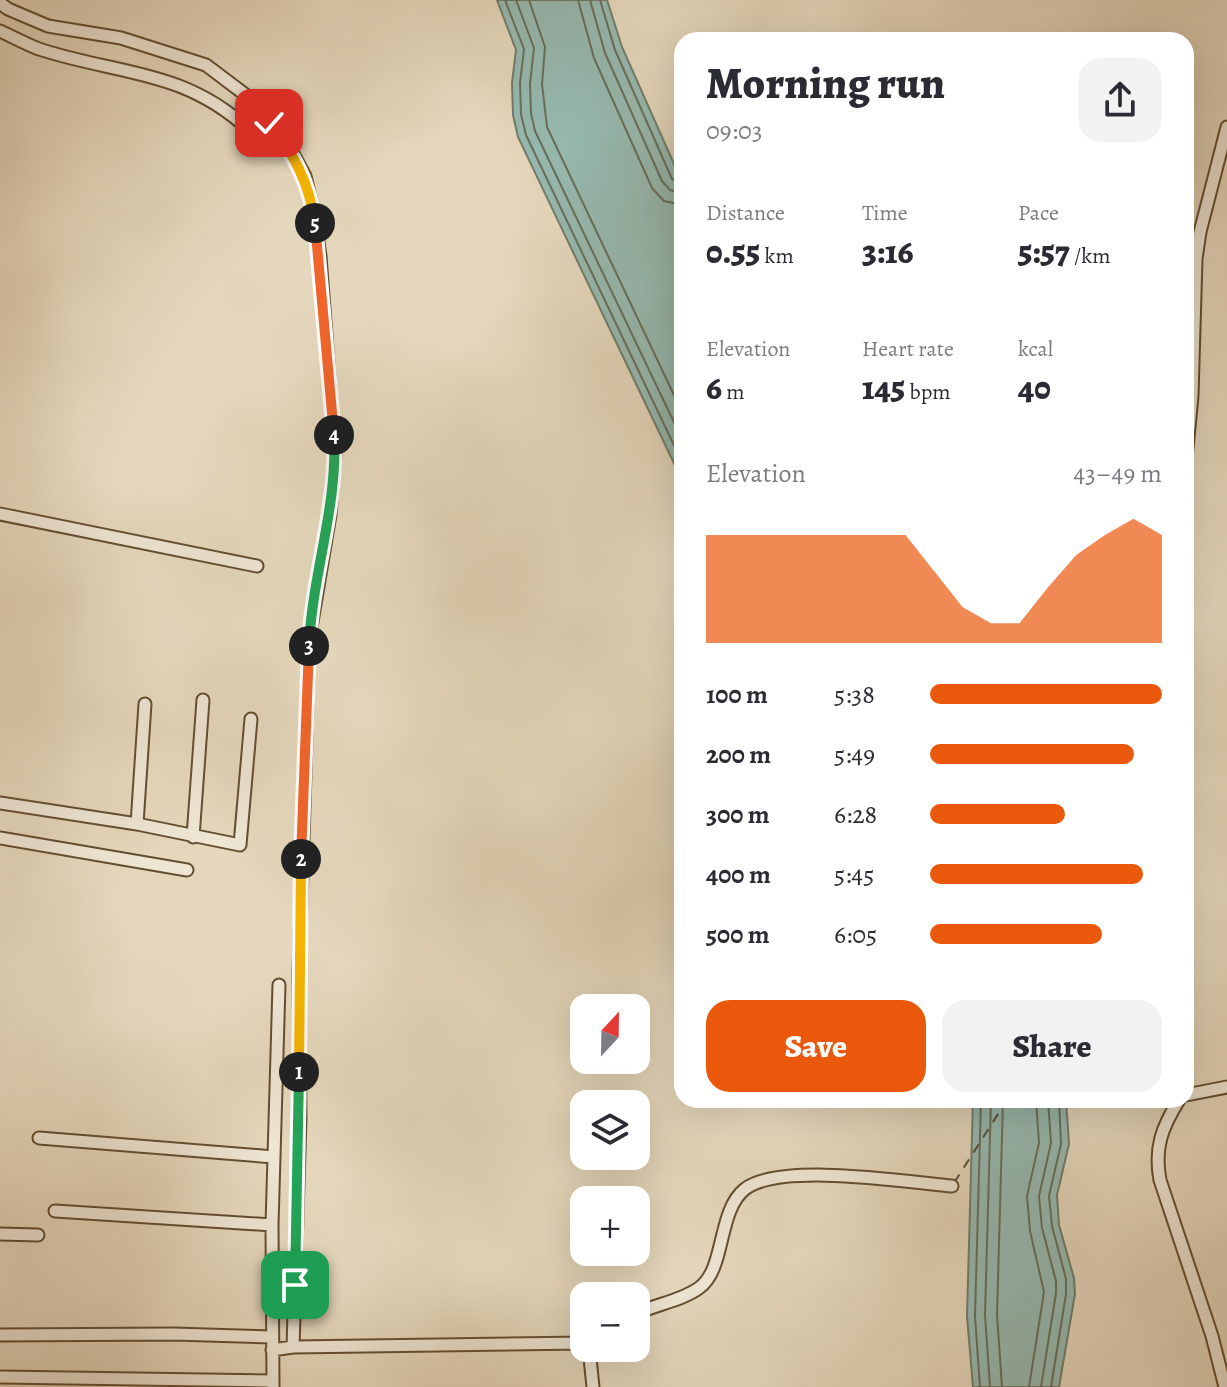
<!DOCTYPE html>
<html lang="en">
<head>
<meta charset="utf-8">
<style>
	:root { --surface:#fff; --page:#f2f2f3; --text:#2b2b33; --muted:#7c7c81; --accent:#ea580c }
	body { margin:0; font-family:Alegreya,serif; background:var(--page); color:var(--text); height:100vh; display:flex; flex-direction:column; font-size:30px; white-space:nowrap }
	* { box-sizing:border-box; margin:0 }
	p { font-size:26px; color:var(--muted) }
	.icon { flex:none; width:44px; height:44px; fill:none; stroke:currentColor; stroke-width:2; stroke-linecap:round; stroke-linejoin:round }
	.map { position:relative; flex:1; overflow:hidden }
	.side { position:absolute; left:674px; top:32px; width:520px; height:1076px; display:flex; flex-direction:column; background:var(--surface); border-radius:24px; box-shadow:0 8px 32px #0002 }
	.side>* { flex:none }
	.needle { width:52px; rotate:22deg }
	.fabs { position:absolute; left:570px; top:994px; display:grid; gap:16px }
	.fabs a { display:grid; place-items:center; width:80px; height:80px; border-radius:16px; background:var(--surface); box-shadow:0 8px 32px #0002; font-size:40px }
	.pin { position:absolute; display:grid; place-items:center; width:68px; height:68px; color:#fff; margin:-34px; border-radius:16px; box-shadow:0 4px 12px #0006 }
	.km { position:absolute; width:40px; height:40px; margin:-20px; border-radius:50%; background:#222; color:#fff; font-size:22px; line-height:40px; text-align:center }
	.round { display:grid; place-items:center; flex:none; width:84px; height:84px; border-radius:24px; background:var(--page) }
	.overview { display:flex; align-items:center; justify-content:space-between; height:136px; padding:0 32px }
	h1 { font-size:44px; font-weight:800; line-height:60px }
	.stats { display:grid; grid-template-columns:repeat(3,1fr); gap:12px; height:136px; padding:8px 32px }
	.stats div { display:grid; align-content:center }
	.stats b { font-size:34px; font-weight:800 }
	.stats small { font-size:22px; font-weight:400 }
	.stats p { font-size:22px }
	.chart { height:224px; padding:16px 32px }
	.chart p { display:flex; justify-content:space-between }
	.chart svg { width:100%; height:144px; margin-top:8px; fill:var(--accent); opacity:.7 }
	.cta { display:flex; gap:16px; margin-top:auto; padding:16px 32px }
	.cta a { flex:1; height:92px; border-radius:24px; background:var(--accent); color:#fff; font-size:32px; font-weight:800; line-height:92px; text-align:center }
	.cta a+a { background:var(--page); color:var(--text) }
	ul { padding:0 32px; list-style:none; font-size:26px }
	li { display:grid; grid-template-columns:128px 96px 1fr; align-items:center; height:60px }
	li i { height:20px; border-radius:10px; background:var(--accent) }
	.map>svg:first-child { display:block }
	.water { fill:#96bab1; stroke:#717d6b; stroke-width:2 }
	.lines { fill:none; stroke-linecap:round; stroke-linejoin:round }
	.shore { stroke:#686e59; stroke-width:2 }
	.ferry { stroke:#554f36; stroke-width:2; stroke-dasharray:10 8; stroke-linecap:butt }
	.minor-casing { stroke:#644e30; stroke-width:15 }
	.minor { stroke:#eee5d3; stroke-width:11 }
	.split-1-casing { stroke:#fff; stroke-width:16 }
	.split-2-casing { stroke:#fff; stroke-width:16 }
	.split-3-casing { stroke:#fff; stroke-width:16 }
	.split-4-casing { stroke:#fff; stroke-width:16 }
	.split-5-casing { stroke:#fff; stroke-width:16 }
	.split-6-casing { stroke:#fff; stroke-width:16 }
	.split-1 { stroke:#22a559; stroke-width:10 }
	.split-2 { stroke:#f5b400; stroke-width:10 }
	.split-3 { stroke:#f0652b; stroke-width:10 }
	.split-4 { stroke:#22a559; stroke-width:10 }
	.split-5 { stroke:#f0652b; stroke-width:10 }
	.split-6 { stroke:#f5b400; stroke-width:10 }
</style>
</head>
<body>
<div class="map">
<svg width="1227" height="1387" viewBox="0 0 1227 1387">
	<rect width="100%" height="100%" fill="#e5d7bc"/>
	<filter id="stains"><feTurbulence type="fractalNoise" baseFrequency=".0025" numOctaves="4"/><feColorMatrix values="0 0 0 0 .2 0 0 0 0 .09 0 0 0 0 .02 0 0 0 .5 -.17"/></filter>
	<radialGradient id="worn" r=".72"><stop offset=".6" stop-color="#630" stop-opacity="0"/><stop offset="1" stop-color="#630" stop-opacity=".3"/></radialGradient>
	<!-- water -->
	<path class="water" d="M497 0H607L622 47 682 182V480L518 137 513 115 512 83 516 50Z
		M973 1100H1066L1069 1144 1057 1195 1059 1225 1074 1278 1075 1294 1059 1387H973L967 1316Z"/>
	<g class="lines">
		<!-- shore -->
		<path class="shore" d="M505 0 524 49 520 83 521 114 526 135 682 462
			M516 0 534 48 530 84 531 113 535 131 682 439
			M529 0 545 47 542 84 547 127 682 412
			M578 0 594 58 652 188 664 201 682 205
			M590 0 605 53 662 181 670 190 682 193
			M600 0 615 50 672 179 682 183
			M980 1387 975 1316 981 1100
			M990 1387 985 1315 991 1100
			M1002 1387 997 1315 1003 1100
			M1029 1387 1044 1292 1030 1231 1027 1196 1039 1143 1036 1100
			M1041 1387 1056 1293V1281L1042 1228 1039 1196 1051 1143 1048 1100
			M1051 1387 1066 1294V1279L1052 1226 1049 1196 1061 1144 1059 1100"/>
		<!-- ferry -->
		<path class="ferry" d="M954 1183 1007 1100"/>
		<defs>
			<path id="minor" d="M0 3 8 9 48 26 121 38 206 65 247 96 291 150 305 176 314 214 320 256 335 455 330 515 309 640 299 973 300 1119 293 1347 272 1350
				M0 31C13 37 26 44 39 49 118 75 183 69 248 129
				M1186 459 1192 396 1196 259 1200 232 1227 127
				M0 514 257 566
				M0 803 137 824 240 845 251 719
				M137 824 145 704
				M193 837 203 700
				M0 838 187 870
				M1186 1095 1227 1087
				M1179 1100C1162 1127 1154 1148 1160 1180L1212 1336 1225 1387
				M39 1138 274 1157
				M55 1211 272 1225 273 1387
				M272 1225 279 985
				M0 1234 38 1235
				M636 1314C656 1304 681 1301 699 1288 726 1269 717 1211 745 1189 780 1162 907 1182 952 1186
				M0 1335 174 1334 272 1337
				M293 1347 584 1343
				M589 1348 593 1387
				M0 1377 273 1381"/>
		</defs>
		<!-- minor casing -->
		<use href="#minor" class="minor-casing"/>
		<!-- minor -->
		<use href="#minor" class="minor"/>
	</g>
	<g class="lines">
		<defs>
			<path id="split-1" d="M295 1285 299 1072"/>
			<path id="split-2" d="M299 1072 301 859"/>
			<path id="split-3" d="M301 859 309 646"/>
			<path id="split-4" d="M309 646C312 575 338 506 334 435"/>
			<path id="split-5" d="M315 223 334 435"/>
			<path id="split-6" d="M269 123C294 154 309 182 315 223"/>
		</defs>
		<!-- split-1 casing -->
		<use href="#split-1" class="split-1-casing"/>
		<!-- split-2 casing -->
		<use href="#split-2" class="split-2-casing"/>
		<!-- split-3 casing -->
		<use href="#split-3" class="split-3-casing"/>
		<!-- split-4 casing -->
		<use href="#split-4" class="split-4-casing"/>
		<!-- split-5 casing -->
		<use href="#split-5" class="split-5-casing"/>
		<!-- split-6 casing -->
		<use href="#split-6" class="split-6-casing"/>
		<!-- split-1 -->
		<use href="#split-1" class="split-1"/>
		<!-- split-2 -->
		<use href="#split-2" class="split-2"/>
		<!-- split-3 -->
		<use href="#split-3" class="split-3"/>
		<!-- split-4 -->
		<use href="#split-4" class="split-4"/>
		<!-- split-5 -->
		<use href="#split-5" class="split-5"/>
		<!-- split-6 -->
		<use href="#split-6" class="split-6"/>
	</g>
	<rect width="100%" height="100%" filter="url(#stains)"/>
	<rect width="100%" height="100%" fill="url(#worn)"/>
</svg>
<div class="fabs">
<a><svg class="needle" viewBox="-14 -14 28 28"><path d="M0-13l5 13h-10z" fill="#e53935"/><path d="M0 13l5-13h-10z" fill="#7c7c81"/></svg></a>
<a><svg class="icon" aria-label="layers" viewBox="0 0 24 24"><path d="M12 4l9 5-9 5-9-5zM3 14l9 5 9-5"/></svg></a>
<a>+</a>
<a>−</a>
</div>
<div class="pin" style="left:295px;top:1285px;background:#1e9e55"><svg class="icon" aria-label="arrive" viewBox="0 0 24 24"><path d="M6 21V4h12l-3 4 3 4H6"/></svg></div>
<div class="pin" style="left:269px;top:123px;background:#d93025"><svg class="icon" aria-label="check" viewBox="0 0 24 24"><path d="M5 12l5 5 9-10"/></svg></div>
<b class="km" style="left:299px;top:1072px">1</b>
<b class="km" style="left:301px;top:859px">2</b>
<b class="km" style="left:309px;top:646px">3</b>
<b class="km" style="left:334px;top:435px">4</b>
<b class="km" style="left:315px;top:223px">5</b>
<section class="side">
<div class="overview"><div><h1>Morning run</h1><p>09:03</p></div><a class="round"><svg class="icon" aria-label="share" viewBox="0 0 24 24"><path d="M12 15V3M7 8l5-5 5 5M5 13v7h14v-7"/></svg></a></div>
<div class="stats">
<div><p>Distance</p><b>0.55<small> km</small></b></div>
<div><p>Time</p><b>3:16</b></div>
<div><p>Pace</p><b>5:57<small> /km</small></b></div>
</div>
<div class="stats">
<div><p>Elevation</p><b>6<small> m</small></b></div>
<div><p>Heart rate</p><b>145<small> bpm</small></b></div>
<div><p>kcal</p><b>40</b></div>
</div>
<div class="chart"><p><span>Elevation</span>43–49 m</p>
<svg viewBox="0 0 160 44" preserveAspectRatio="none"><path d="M0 44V11L10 11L20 11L30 11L40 11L50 11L60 11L70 11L80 22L90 33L100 38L110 38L120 27L130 17L140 11L150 6L160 11V44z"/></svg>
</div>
<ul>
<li><b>100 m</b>5:38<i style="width:100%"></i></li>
<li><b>200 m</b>5:49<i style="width:88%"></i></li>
<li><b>300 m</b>6:28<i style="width:58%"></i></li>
<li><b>400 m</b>5:45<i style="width:92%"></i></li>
<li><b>500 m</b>6:05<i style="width:74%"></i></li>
</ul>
<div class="cta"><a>Save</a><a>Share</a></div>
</section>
</div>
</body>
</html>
